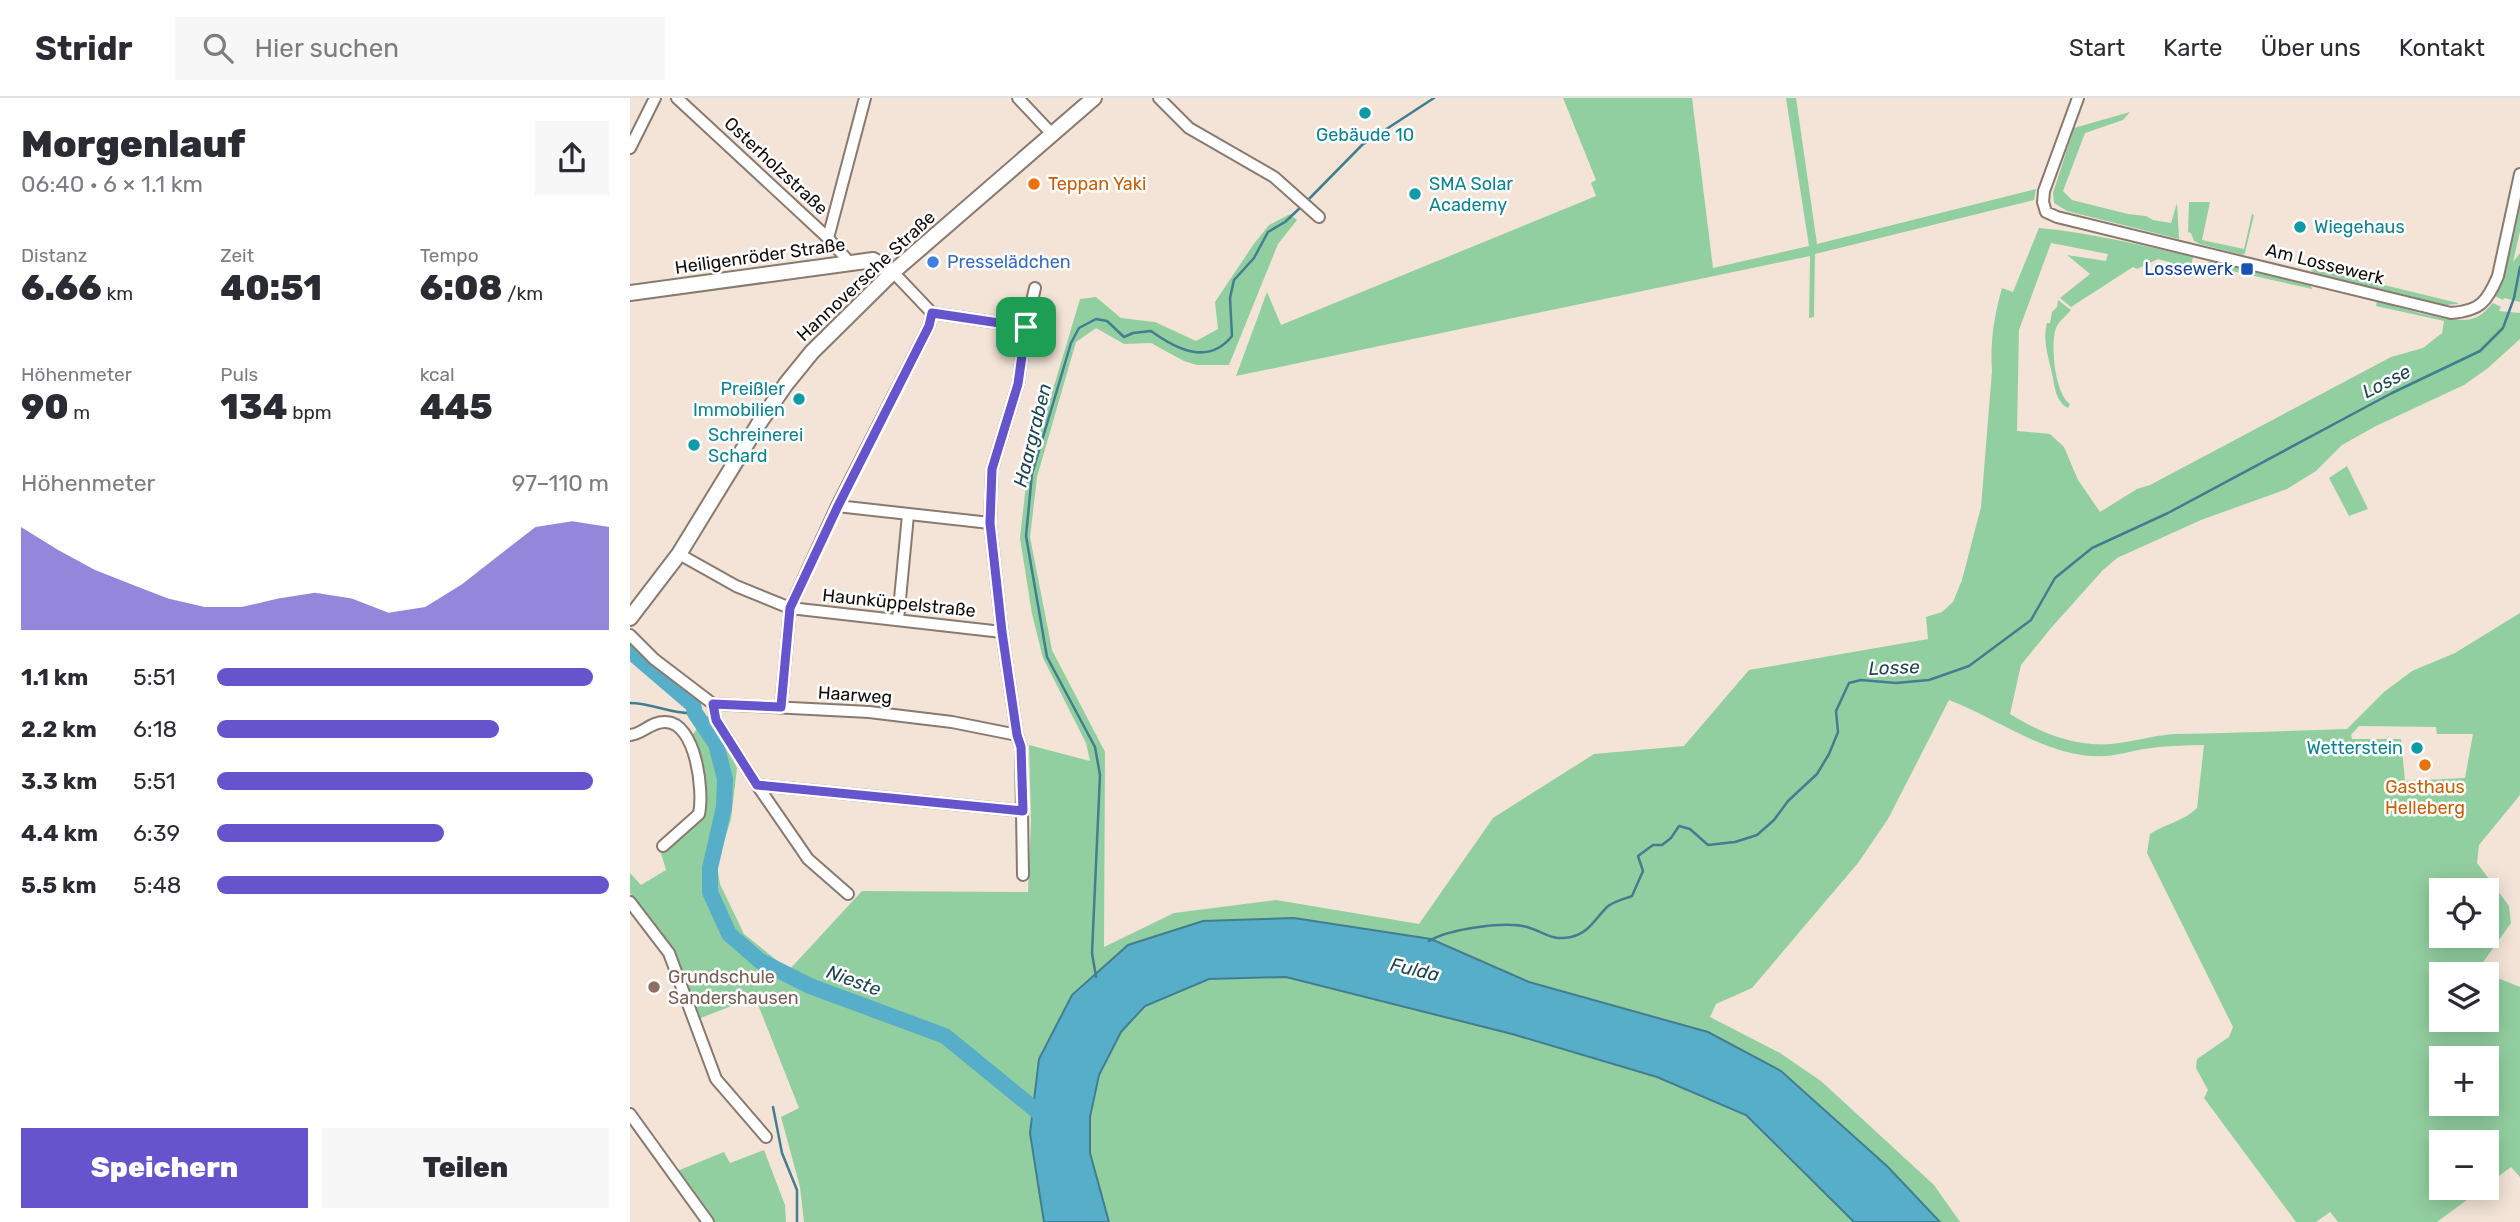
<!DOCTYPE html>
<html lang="de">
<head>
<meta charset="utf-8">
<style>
	:root { --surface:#fff; --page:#f7f7f7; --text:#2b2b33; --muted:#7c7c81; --line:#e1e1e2; --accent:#6654cd }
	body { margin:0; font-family:Rubik,sans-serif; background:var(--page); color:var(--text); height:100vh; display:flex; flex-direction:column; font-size:26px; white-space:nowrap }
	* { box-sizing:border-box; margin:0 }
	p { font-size:23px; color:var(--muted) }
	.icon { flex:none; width:38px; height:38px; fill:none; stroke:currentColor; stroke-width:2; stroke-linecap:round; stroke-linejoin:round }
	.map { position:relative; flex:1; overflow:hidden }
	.sheet { display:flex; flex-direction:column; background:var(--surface); width:630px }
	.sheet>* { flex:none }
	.tools { position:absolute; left:1799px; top:780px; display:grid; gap:14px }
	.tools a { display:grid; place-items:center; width:70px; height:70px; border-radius:0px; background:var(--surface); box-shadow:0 4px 18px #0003; font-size:35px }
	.pin { position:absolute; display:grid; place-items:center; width:60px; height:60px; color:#fff; margin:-30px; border-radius:14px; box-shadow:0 4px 10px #0006 }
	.round { display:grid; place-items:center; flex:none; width:74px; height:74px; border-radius:0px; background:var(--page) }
	.headline { display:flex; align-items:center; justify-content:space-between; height:119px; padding:0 21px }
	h1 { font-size:38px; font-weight:800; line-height:52px }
	.metrics { display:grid; grid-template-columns:repeat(3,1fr); gap:10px; height:119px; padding:7px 21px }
	.metrics div { display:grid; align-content:center }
	.metrics b { font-size:35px; font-weight:800 }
	.metrics small { font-size:19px; font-weight:400 }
	.metrics p { font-size:19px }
	.chart { height:196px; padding:14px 21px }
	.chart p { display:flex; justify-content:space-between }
	.chart svg { width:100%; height:126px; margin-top:7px; fill:var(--accent); opacity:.7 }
	.cta { display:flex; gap:14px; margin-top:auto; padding:14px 21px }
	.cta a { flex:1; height:80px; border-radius:0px; background:var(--accent); color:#fff; font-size:28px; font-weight:800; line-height:80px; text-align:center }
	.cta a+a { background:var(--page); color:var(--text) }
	ul { padding:0 21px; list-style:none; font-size:23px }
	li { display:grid; grid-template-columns:112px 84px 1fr; align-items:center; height:52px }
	li i { height:18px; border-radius:9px; background:var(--accent) }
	header { display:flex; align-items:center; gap:42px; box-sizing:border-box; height:98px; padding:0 35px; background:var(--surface); border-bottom:2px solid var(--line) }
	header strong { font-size:33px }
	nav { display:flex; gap:38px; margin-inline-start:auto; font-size:24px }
	.search { width:490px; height:63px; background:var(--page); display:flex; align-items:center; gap:18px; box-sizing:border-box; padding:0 24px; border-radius:0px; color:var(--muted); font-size:26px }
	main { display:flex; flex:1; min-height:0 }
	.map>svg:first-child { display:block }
	.green { fill:#92cfa0; fill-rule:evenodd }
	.water { fill:#57aec8; stroke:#427e8f; stroke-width:2 }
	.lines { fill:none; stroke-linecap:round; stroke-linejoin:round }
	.stream { stroke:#427e8f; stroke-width:2.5 }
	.river { stroke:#57aec8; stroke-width:16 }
	.street-casing { stroke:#887a6f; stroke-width:14 }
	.secondary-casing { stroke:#887a6f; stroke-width:18 }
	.street { stroke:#fff; stroke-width:10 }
	.secondary { stroke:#fff; stroke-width:14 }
	.route-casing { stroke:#fff; stroke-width:14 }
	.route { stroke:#6654cd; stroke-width:9 }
	.culture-dot { fill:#0f9aa8; stroke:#fff; stroke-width:2.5 }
	.food-dot { fill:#e8710a; stroke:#fff; stroke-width:2.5 }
	.shop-dot { fill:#3f7fe0; stroke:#fff; stroke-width:2.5 }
	.transit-dot { fill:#1a4fb4; stroke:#fff; stroke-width:2.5 }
	.education-dot { fill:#8d6e63; stroke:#fff; stroke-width:2.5 }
	.labels { text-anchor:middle; stroke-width:5; stroke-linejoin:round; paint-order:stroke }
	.culture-label { font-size:18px; fill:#0d838f; stroke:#fff; text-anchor:start }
	.street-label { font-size:18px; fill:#120d09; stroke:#fff }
	.food-label { font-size:18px; fill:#c56008; stroke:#fff; text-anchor:start }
	.shop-label { font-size:18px; fill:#366cbe; stroke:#fff; text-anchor:start }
	.transit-label { font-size:18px; fill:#164399; stroke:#fff; text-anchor:end }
	.education-label { font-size:18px; fill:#785e54; stroke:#fff; text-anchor:start }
	.water-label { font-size:19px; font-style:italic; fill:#1d4551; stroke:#fff }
</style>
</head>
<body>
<header>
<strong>Stridr</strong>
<div class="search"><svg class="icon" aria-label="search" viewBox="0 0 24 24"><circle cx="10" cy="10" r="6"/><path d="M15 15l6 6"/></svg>Hier suchen</div>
<nav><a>Start</a><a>Karte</a><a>Über uns</a><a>Kontakt</a></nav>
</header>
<main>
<section class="sheet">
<div class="headline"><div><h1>Morgenlauf</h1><p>06:40 · 6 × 1.1 km</p></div><a class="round"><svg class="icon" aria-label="share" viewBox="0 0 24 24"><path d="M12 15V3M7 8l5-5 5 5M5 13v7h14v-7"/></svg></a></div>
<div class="metrics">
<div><p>Distanz</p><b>6.66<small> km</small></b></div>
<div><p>Zeit</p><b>40:51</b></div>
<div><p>Tempo</p><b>6:08<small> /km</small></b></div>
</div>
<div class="metrics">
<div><p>Höhenmeter</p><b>90<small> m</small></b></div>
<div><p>Puls</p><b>134<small> bpm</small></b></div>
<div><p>kcal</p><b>445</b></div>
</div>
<div class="chart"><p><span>Höhenmeter</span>97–110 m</p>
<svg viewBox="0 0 160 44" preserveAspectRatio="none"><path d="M0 44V8L10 16L20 23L30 28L40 33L50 36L60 36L70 33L80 31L90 33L100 38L110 36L120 28L130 18L140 8L150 6L160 8V44z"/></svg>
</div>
<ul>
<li><b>1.1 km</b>5:51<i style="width:96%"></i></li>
<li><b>2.2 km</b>6:18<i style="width:72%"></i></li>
<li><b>3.3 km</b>5:51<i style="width:96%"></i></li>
<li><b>4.4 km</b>6:39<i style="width:58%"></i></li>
<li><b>5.5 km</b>5:48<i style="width:100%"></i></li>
</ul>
<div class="cta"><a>Speichern</a><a>Teilen</a></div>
</section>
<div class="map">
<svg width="1890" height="1124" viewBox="0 0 1890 1124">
	<rect width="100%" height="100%" fill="#f3e4d7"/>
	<!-- green -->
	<path class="green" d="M933 0H1062L1083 170 1179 148 1156 0H1166L1187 146 1406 91 1404 102 1185 156 1184 219 1179 220 1180 158 606 278 637 194 651 227 966 98 961 85 966 82Z
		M1500 14 1493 22 1455 35 1433 93 1442 102 1498 116 1516 118 1523 122 1541 125 1547 105 1549 141 1437 113 1424 105 1423 95 1444 30Z
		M1890 99V133L1883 164 1890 155V204L1874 200 1873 202 1865 198 1874 173Z
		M1559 104H1580L1572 142 1614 151 1622 116 1624 117 1615 155 1613 157 1570 146 1564 143 1561 135 1558 134Z
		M660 116 667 122 648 146 599 267H567L554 263 521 245 494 246 466 230 446 244 407 379 400 439 422 552 475 654 474 849 544 815 646 802 789 826 863 720 964 656 1054 648 1119 572 1298 541 1296 519 1312 514 1323 504 1332 482 1351 409 1362 273C1360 244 1364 218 1372 190L1383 194 1409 130C1462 135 1511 147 1563 159L1560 173 1553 174 1542 165 1528 161 1507 171 1503 169 1441 209 1430 200 1460 176 1437 157 1476 163 1478 156 1421 145 1389 232 1387 333 1420 336 1434 349 1448 382 1470 414 1507 391 1520 387 1761 259 1793 250 1812 235 1814 223 1746 208 1747 203C1769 209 1820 226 1841 221 1851 219 1856 212 1863 205L1871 209 1869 213 1890 215V241L1858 270 1834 287 1746 328 1712 347 1686 373 1657 391 1571 422 1487 460 1473 472 1421 530 1391 567 1380 616C1411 635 1444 649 1481 646 1503 644 1524 637 1545 636 1602 635 1660 633 1717 631L1754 594 1782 573 1825 555 1890 515V697L1849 747 1847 765 1879 808 1881 825 1844 877H1811V922H1857V877H1853L1855 875 1890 889V1079L1881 1069 1857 1087V1045H1811V1090H1853L1807 1124H1708L1700 1114 1686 1124H1666L1574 1000 1578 992 1566 970 1567 961 1599 939 1603 929 1517 755 1520 736C1535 726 1554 723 1567 710L1574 647C1553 647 1534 648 1514 651 1502 653 1489 657 1476 658 1421 662 1369 621 1319 602L1258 721 1228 765 1122 890 1086 906 1080 919 1150 955 1191 983 1304 1087 1330 1124H1310L1258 1069 969 903 899 884 801 841 663 820 573 823 498 847 442 897 409 961 400 1035 414 1124H174L170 1089 151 1019 169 1010 125 899 68 921 18 822 0 795V775L11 787 36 772 30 752 63 728 73 682 63 636 78 617 107 670 101 721 87 767 90 786 114 836 159 872 232 793 398 794 401 723 399 647 460 663 456 645 413 560 402 516 390 440 397 378 450 201 466 199 491 220 525 224 566 243 588 231 585 204 623 147 639 127ZM1729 628 1806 629 1807 636H1843L1835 680 1775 683 1771 641H1722L1721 637ZM1811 793H1857V838H1811ZM1811 961H1857V1006H1811Z
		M1582 162 1680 186 1682 191 1575 167Z
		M1684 170 1828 205V206L1816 207 1683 174 1681 172Z
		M1428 202 1441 212C1436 218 1429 223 1426 230 1420 247 1425 296 1440 306L1438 310C1424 302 1425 287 1422 276 1419 260 1412 243 1417 225H1420L1422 214 1427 209Z
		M1717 368 1738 411 1719 418 1699 380Z
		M656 879 882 936 1027 979 1116 1017 1224 1124H479L460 1055V1019L469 977 491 934 515 908 579 881Z
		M134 1052 155 1107 156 1124H85L47 1073 94 1054 100 1065Z"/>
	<!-- water -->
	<path class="water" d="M664 820 801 841 899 884 1078 934 1151 973 1258 1069 1310 1124H1224L1116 1017 1027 979 882 936 656 879 579 881 515 908 491 934 469 977 460 1019V1055L479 1124H414L400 1035 409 961 442 897 498 847 573 823Z"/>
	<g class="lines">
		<!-- stream -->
		<path class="stream" d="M677 103 732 47 804 0
			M0 605C23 605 43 617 65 615
			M799 843C819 831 878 822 900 830 916 835 922 843 941 839 959 835 965 821 977 809 984 803 994 801 1002 798L1013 773 1008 758 1023 747H1032L1041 740 1049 728 1060 731 1078 747 1105 744 1127 737 1144 722 1158 703 1187 676 1199 656 1208 634 1206 613 1219 585 1231 582 1266 585 1299 582 1339 568 1401 522 1425 480 1462 450 1538 415 1762 295 1850 253 1873 230 1884 200 1890 169
			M466 879 462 855 470 677 465 649 417 559 396 438 402 376 441 245 449 230 466 221 477 223 494 239 503 235 521 233C546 251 578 268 602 238L600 200 604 182 624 160 638 134 655 124 672 108
			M143 1009 152 1055 167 1092V1124"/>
		<!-- river -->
		<path class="river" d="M0 553 63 607 65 615 86 646 95 681 94 709 80 770V794L99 836 130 863 180 888 315 938 419 1023"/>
		<defs>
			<path id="street" d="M47 0 198 140 220 165
				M388 0 422 36
				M529 0 559 30 644 79 689 119
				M1448 0 1414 93 1413 104 1416 114 1427 119 1821 215C1850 213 1857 204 1868 178L1890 76
				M0 50 25 0
				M198 140 235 0
				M302 215 396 229
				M207 408 360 425
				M49 456 106 488 160 510 372 534
				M268 522 278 417
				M0 537 24 561 83 606 239 614 322 624 387 637
				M83 606 86 622 127 687 178 761 218 796
				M151 609 160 510 207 408 299 228 302 215 263 174
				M0 637C13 636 21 623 36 624 66 625 74 693 69 716L33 748
				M127 687 393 713
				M393 777 391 649 387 637 372 534 360 425 362 371 388 286 396 229 405 190
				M0 804 39 855 86 981 136 1039
				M0 1016 78 1124"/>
			<path id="secondary" d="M0 195 243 162 263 174
				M0 520 49 456 130 324 156 286 182 254 263 174 464 0"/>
		</defs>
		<!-- street casing -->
		<use href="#street" class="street-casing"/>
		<!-- secondary casing -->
		<use href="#secondary" class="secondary-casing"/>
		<!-- street -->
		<use href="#street" class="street"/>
		<!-- secondary -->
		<use href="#secondary" class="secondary"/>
	</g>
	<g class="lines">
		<defs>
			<path id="route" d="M302 215 396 229 388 286 362 371 360 425 372 534 387 637 391 649 393 713 127 687 86 622 83 606 151 609 160 510 208 408 299 228Z"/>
		</defs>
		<!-- route casing -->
		<use href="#route" class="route-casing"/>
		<!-- route -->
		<use href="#route" class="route"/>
	</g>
	<!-- markers -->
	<g class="culture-dot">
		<circle cx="735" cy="15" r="7"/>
		<circle cx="785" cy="96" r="7"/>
		<circle cx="1670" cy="129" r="7"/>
		<circle cx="169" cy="301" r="7"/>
		<circle cx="64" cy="347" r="7"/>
		<circle cx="1787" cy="650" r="7"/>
	</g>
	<g class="food-dot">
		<circle cx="404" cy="86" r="7"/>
		<circle cx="1795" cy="667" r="7"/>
	</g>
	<circle class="shop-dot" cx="303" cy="164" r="7"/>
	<rect class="transit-dot" x="1610" y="164" width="14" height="14" rx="3.5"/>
	<circle class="education-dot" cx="24" cy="889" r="7"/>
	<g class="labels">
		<!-- culture labels -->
		<g class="culture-label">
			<text x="735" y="43" text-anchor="middle">Gebäude 10</text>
			<text x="799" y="92">SMA Solar<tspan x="799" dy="21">Academy</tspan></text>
			<text x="1684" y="135">Wiegehaus</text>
			<text x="155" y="297" text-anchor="end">Preißler<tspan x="155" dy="21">Immobilien</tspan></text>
			<text x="78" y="343">Schreinerei<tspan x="78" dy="21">Schard</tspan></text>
			<text x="1773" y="656" text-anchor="end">Wetterstein</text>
		</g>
		<!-- street labels -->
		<g class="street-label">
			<text transform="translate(146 68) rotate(43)" y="6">Osterholzstraße</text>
			<text transform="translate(130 158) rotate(-8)" y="6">Heiligenröder Straße</text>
			<text transform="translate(1695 166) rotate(14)" y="6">Am Lossewerk</text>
			<text transform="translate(236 178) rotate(-43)" y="6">Hannoversche Straße</text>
			<text transform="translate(269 505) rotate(6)" y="6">Haunküppelstraße</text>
			<text transform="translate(225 597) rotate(4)" y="6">Haarweg</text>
		</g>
		<!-- food labels -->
		<g class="food-label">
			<text x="418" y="92">Teppan Yaki</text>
			<text x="1795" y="695" text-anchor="middle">Gasthaus<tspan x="1795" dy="21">Helleberg</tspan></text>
		</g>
		<!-- shop labels -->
		<g class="shop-label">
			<text x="317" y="170">Presselädchen</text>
		</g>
		<!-- transit labels -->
		<g class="transit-label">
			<text x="1603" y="177">Lossewerk</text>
		</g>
		<!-- education labels -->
		<g class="education-label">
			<text x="38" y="885">Grundschule<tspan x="38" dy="21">Sandershausen</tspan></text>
		</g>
		<!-- water labels -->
		<g class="water-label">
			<text transform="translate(1756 283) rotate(-27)" y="7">Losse</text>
			<text transform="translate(402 337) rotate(-76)" y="7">Haargraben</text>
			<text transform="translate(1264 569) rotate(-2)" y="7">Losse</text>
			<text transform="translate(785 871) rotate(13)" y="7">Fulda</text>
			<text transform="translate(224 882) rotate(20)" y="7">Nieste</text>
		</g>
	</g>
</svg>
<div class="tools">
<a><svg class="icon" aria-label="locate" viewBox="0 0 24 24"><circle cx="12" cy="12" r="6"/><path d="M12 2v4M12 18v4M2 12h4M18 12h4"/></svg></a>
<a><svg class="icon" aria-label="layers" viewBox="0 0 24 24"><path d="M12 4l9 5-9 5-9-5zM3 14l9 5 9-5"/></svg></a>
<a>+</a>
<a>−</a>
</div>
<div class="pin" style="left:396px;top:229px;background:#1e9e55"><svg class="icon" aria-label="arrive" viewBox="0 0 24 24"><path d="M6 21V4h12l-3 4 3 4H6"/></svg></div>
</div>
</main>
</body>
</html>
